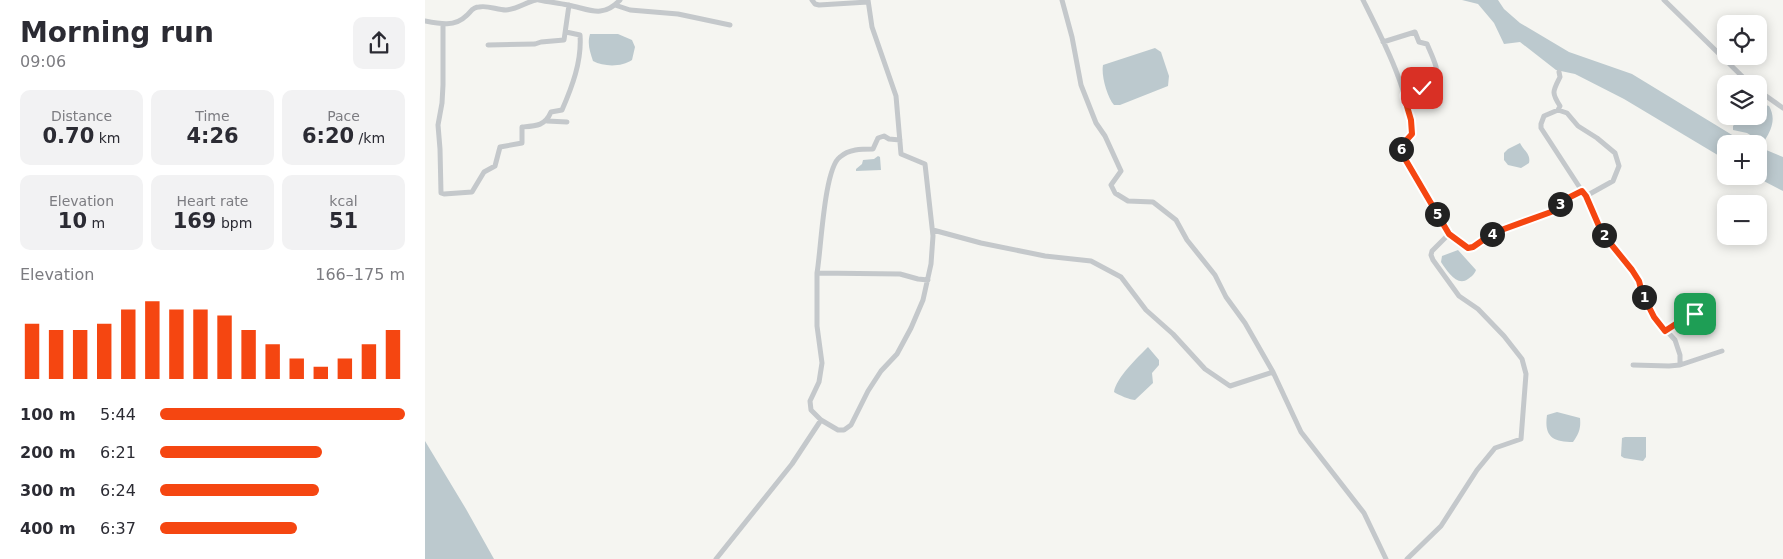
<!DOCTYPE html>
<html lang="en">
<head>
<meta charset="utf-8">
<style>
	:root { --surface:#fff; --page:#f2f2f3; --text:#2b2b33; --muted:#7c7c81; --accent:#f54611 }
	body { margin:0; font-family:"DejaVu Sans",sans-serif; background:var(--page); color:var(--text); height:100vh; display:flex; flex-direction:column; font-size:19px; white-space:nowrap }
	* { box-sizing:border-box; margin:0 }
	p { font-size:16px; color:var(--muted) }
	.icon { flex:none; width:28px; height:28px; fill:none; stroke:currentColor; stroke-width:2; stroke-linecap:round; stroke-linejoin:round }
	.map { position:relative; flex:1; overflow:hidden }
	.drawer { display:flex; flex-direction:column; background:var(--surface); width:425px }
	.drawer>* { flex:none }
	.tools { position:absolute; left:1292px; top:15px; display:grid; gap:10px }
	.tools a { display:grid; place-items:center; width:50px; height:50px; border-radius:10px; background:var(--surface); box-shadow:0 2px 12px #0003; font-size:25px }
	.pin { position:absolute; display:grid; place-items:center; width:42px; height:42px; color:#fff; margin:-21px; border-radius:10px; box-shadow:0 2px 8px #0006 }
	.km { position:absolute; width:25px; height:25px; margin:-12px; border-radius:50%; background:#222; color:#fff; font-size:14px; line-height:25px; text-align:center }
	.round { display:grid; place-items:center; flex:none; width:52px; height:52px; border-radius:10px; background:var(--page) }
	.overview { display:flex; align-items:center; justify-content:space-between; height:85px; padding:0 20px }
	h1 { font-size:28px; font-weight:800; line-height:38px }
	.metrics { display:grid; grid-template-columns:repeat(3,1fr); gap:8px; height:85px; padding:5px 20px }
	.metrics div { display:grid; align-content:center; border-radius:10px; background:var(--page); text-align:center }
	.metrics b { font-size:21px; font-weight:800 }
	.metrics small { font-size:14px; font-weight:400 }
	.metrics p { font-size:14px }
	.chart { height:140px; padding:10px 20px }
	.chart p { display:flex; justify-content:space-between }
	.chart svg { width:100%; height:90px; margin-top:5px; stroke:var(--accent); stroke-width:6 }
	ul { padding:0 20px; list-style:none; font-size:16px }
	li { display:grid; grid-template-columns:80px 60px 1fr; align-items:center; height:38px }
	li i { height:12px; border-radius:6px; background:var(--accent) }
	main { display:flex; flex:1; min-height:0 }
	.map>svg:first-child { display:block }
	.water { fill:#bcc9ce }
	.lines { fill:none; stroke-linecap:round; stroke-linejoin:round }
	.street { stroke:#c4c8cb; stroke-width:5 }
	.route-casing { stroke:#fff; stroke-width:10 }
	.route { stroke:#f54611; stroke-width:6 }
</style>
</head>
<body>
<main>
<section class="drawer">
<div class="overview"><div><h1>Morning run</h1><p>09:06</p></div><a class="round"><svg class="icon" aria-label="share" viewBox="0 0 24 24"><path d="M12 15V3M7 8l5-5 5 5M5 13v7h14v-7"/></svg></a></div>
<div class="metrics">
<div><p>Distance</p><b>0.70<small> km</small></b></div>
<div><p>Time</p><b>4:26</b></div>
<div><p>Pace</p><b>6:20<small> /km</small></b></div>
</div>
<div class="metrics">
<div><p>Elevation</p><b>10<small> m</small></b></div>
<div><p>Heart rate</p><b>169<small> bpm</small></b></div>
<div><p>kcal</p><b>51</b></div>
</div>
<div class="chart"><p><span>Elevation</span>166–175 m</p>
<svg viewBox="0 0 160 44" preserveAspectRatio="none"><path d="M5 44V17M15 44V20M25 44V20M35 44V17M45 44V10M55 44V6M65 44V10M75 44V10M85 44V13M95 44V20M105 44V27M115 44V34M125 44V38M135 44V34M145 44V27M155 44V20"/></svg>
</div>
<ul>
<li><b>100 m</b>5:44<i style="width:100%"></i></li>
<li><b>200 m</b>6:21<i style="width:66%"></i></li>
<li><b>300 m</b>6:24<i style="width:65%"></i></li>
<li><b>400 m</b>6:37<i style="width:56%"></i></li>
</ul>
</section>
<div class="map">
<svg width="1358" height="559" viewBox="0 0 1358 559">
	<rect width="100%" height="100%" fill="#f5f5f1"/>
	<!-- water -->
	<path class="water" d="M1037 0H1073L1079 9 1095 23 1144 52 1207 74 1322 144H1301V160L1199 99 1150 74 1131 70 1095 42 1079 44 1069 23 1053 4Z
		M165 34H193L207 40 210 47 207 60C197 67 179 67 168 61 165 52 162 44 165 34Z
		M730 48 736 52 744 76 743 86 695 105H689C682 97 676 75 678 65Z
		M1334 103 1344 106C1351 118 1347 129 1340 140L1335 141 1322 133 1308 130V126L1317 116H1334Z
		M1095 143C1099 151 1106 154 1104 163L1096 168 1083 165 1079 160V153L1083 149Z
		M1334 147 1358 157V191L1329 176H1334Z
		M453 156 455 157 456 170 431 171V169L437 164 438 160 449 159Z
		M1033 250 1051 270C1049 275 1047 276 1043 279 1032 287 1022 271 1016 262L1017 256Z
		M723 347 734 360V365L727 373 728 383 710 400C706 400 693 395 689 392 691 378 713 357 723 347Z
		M1132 412 1155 418C1156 428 1154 434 1148 442 1127 442 1119 436 1122 415Z
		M1200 437H1221V457L1218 461 1199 458 1196 456 1197 438Z
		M0 441 41 509 69 559H0Z"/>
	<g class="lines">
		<!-- street -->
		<path class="street" d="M114 0C124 2 133 3 143 5 164 9 177 19 195 0
			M387 0 390 4 394 5 443 2
			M637 0 647 37 656 85 671 123 680 136 696 171 686 185 690 193 703 201 728 202 751 220 762 240 790 275 801 297 820 323 848 372
			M938 0C957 38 985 92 987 134L977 145 976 151 1024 234 1043 248 1048 247 1068 233 1126 212 1137 201 1157 191 1161 196 1177 233 1214 281 1229 317 1250 340 1255 355V365L1244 366 1208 365
			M1239 0 1325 84
			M190 5 205 10 253 14 305 25
			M0 21C15 24 30 27 41 16 46 12 47 7 54 7 63 5 72 10 81 10 93 9 101 2 111 0
			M18 24V85L17 103 13 125 15 149 16 193 19 194 47 192 59 172 70 166 75 147 97 143V127C111 126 120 126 126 112L137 110C147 87 157 61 155 35L141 32
			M958 42 990 32 994 42 1002 44C1007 56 1015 71 1012 83L979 96
			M63 45 110 44 116 42 139 40 144 5
			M1134 72 1135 77C1128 91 1126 92 1135 106L1133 110 1119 116 1116 124V128L1157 191
			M1334 91 1358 108
			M1133 110 1142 113 1153 126 1172 138 1190 153 1194 166 1188 181 1161 196
			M122 121 142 122
			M475 140 464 139 459 136 453 138 448 149C436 149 424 149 415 157 399 168 396 251 392 273L475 274 493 279 503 280
			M508 230 556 243 620 256 666 261 696 277 721 310 748 334 780 369 805 386 848 372 876 432 939 513 961 559
			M392 273V326L397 363 394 382 385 401 386 410 396 420
			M1240 331 1260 317 1270 314 1272 307 1279 297
			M1255 365 1297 351
			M291 559 367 464 396 420 413 430H419L426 425 443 391 456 371 472 354 486 328 498 300 506 264 508 236 500 164 476 154 471 96 447 27 443 0
			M982 559 1016 526 1052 470 1070 448 1096 439 1101 374 1097 359 1079 336 1053 309 1034 296 1008 260 1006 255 1007 251 1024 234"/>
	</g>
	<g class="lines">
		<defs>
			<path id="route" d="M997 88 979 96 986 120 987 134 977 145 976 152 1024 234 1043 248 1048 247 1068 233 1126 212 1137 201 1157 191 1161 196 1177 233 1207 270 1214 281 1217 293 1229 317 1240 331 1260 318 1270 314"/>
		</defs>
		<!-- route casing -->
		<use href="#route" class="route-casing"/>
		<!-- route -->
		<use href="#route" class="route"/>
	</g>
</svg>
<div class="tools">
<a><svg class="icon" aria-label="locate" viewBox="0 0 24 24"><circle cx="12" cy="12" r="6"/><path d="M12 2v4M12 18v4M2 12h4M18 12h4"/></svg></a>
<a><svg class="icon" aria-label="layers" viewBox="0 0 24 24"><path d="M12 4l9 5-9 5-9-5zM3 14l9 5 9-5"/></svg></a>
<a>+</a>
<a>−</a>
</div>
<div class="pin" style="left:1270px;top:314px;background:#1e9e55"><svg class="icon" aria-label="arrive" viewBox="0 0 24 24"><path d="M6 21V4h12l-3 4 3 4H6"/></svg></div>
<div class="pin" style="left:997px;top:88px;background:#d93025"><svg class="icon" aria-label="check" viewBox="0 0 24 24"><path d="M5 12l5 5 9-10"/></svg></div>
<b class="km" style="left:1219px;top:297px">1</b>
<b class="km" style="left:1179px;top:235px">2</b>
<b class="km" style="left:1135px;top:204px">3</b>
<b class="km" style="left:1067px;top:234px">4</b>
<b class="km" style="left:1012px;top:214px">5</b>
<b class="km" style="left:976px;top:149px">6</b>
</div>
</main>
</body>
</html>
